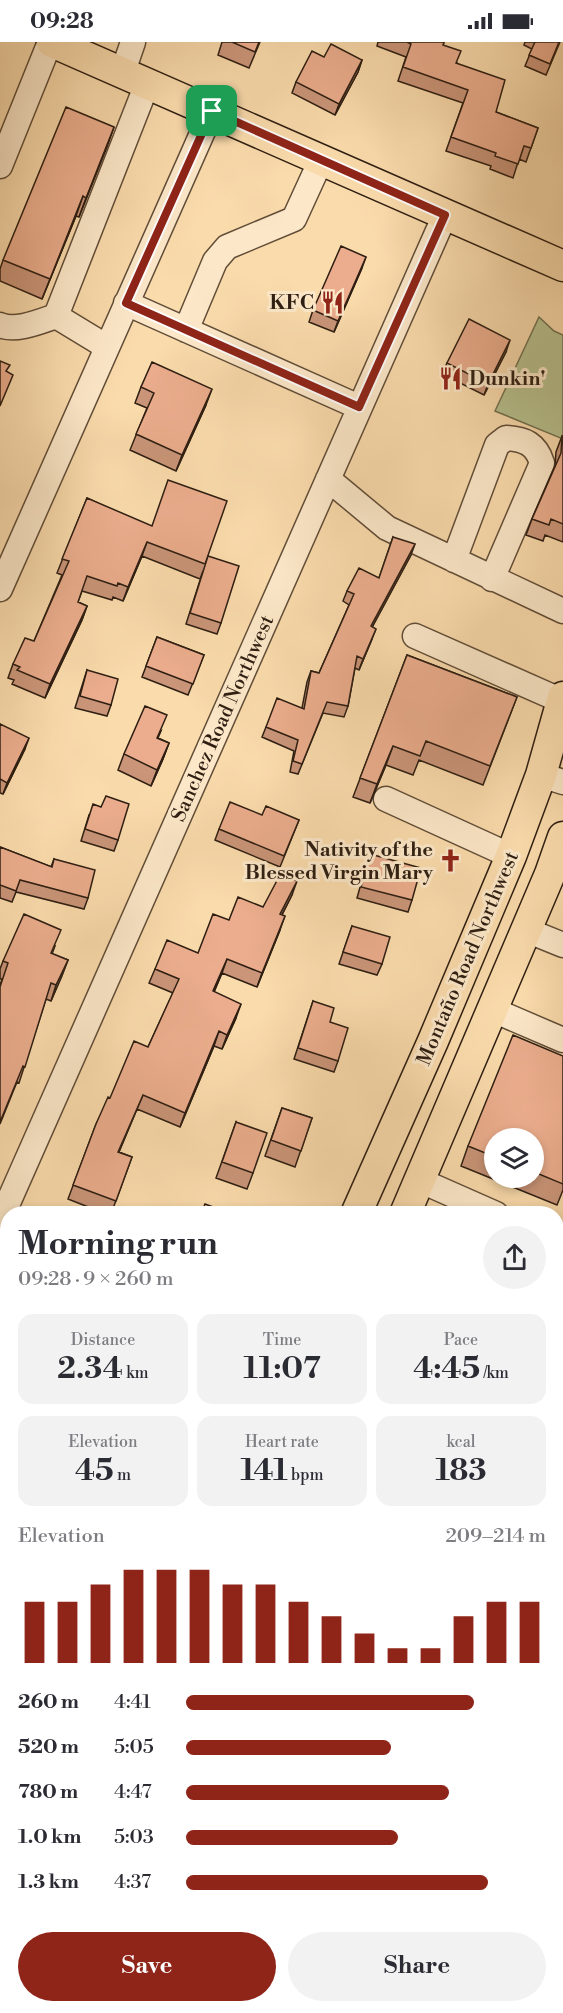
<!DOCTYPE html>
<html lang="en">
<head>
<meta charset="utf-8">
<style>
	:root { --surface:#fff; --page:#f2f2f3; --text:#2b2b33; --muted:#7c7c81; --accent:#8f2418 }
	body { margin:0; font-family:"Libre Bodoni",serif; background:var(--page); color:var(--text); height:100vh; display:flex; flex-direction:column; font-size:22px; white-space:nowrap }
	* { box-sizing:border-box; margin:0 }
	p { font-size:20px; color:var(--muted) }
	.icon { flex:none; width:33px; height:33px; fill:none; stroke:currentColor; stroke-width:2; stroke-linecap:round; stroke-linejoin:round }
	.map { position:relative; flex:1; overflow:hidden }
	.panel { position:absolute; left:0px; top:1164px; width:564px; height:807px; display:flex; flex-direction:column; background:var(--surface); border-radius:24px 24px 0 0; box-shadow:0 3px 9px #0003 }
	.panel>* { flex:none }
	.tools { position:absolute; left:484px; top:1086px; display:grid; gap:12px }
	.tools a { display:grid; place-items:center; width:60px; height:60px; border-radius:50%; background:var(--surface); box-shadow:0 3px 9px #0003; font-size:30px }
	.pin { position:absolute; display:grid; place-items:center; width:51px; height:51px; color:#fff; margin:-26px; border-radius:12px; box-shadow:0 3px 9px #0006 }
	.round { display:grid; place-items:center; flex:none; width:63px; height:63px; border-radius:32px; background:var(--page) }
	.headline { display:flex; align-items:center; justify-content:space-between; height:102px; padding:0 18px }
	h1 { font-size:33px; font-weight:700; line-height:45px }
	.stats { display:grid; grid-template-columns:repeat(3,1fr); gap:9px; height:102px; padding:6px 18px }
	.stats div { display:grid; align-content:center; border-radius:15px; background:var(--page); text-align:center }
	.stats b { font-size:30px; font-weight:700 }
	.stats small { font-size:16px; font-weight:400 }
	.stats p { font-size:16px }
	.chart { height:168px; padding:12px 18px }
	.chart p { display:flex; justify-content:space-between }
	.chart svg { width:100%; height:108px; margin-top:6px; stroke:var(--accent); stroke-width:6 }
	.primary-button { display:flex; gap:12px; margin-top:auto; padding:12px 18px }
	.primary-button a { flex:1; height:69px; border-radius:36px; background:var(--accent); color:#fff; font-size:24px; font-weight:700; line-height:69px; text-align:center }
	.primary-button a+a { background:var(--page); color:var(--text) }
	ul { padding:0 18px; list-style:none; font-size:20px }
	li { display:grid; grid-template-columns:96px 72px 1fr; align-items:center; height:45px }
	li i { height:15px; border-radius:8px; background:var(--accent) }
	.status { display:flex; justify-content:space-between; align-items:center; height:42px; padding:0 30px; background:var(--surface); direction:ltr }
	.status svg { height:16px; fill:currentColor }
	.map>svg:first-child { display:block }
	.green { fill:#b7c18e; stroke:#727050; stroke-width:1.5 }
	.lines { fill:none; stroke-linecap:round; stroke-linejoin:round }
	.stream { stroke:#747a74; stroke-width:7 }
	.minor-casing { stroke:#614d38; stroke-width:27 }
	.major-casing { stroke:#2e1e12; stroke-width:33 }
	.minor { stroke:#fce8c9; stroke-width:24 }
	.major { stroke:#fadbac; stroke-width:30 }
	.wall { fill:#ca9579; stroke:#2e1e12; stroke-width:1.5; fill-rule:evenodd }
	.shaded-wall { fill:#a47963; stroke:#2e1e12; stroke-width:1.5 }
	.building { fill:#ebad8d; stroke:#2e1e12; stroke-width:1.5 }
	.route-casing { stroke:#fff; stroke-width:12 }
	.route { stroke:#8f2418; stroke-width:8 }
	.labels { text-anchor:middle; stroke-width:6; stroke-linejoin:round; paint-order:stroke }
	.poi-label { font-size:20px; font-weight:bold; fill:#2e1e12; stroke:#fce8c9; text-anchor:end }
	.street-label { font-size:20px; fill:#2e1e12; stroke:#fce8c9 }
</style>
</head>
<body>
<div class="status"><b>09:28</b><svg viewBox="0 0 49 12"><path d="M0 12V9h3v3zM5 12V6h3v6zM10 12V3h3v9zM15 12V0h3v12zM26 1h20v11H26zM47 4h2v5h-2z"/></svg></div>
<div class="map">
<svg width="563" height="1971" viewBox="0 0 563 1971">
	<rect width="100%" height="100%" fill="#fadbac"/>
	<filter id="stains"><feTurbulence type="fractalNoise" baseFrequency=".00333" numOctaves="4"/><feColorMatrix values="0 0 0 0 .2 0 0 0 0 .09 0 0 0 0 .02 0 0 0 .5 -.17"/></filter>
	<radialGradient id="worn" r=".72"><stop offset=".6" stop-color="#630" stop-opacity="0"/><stop offset="1" stop-color="#630" stop-opacity=".3"/></radialGradient>
	<!-- green -->
	<path class="green" d="M539 275 554 289 563 293V397L495 369Z"/>
	<g class="lines">
		<!-- stream -->
		<path class="stream" d="M0 1340 8 1346
			M0 1424 8 1429
			M556 1718 563 1722
			M556 1802 563 1806"/>
		<defs>
			<path id="minor" d="M122 32 133 0
				M0 124 50 0
				M126 261 359 365
				M56 274 107 305
				M0 283C16 290 41 279 56 274L147 42
				M186 288 215 219 227 205 294 177 321 118
				M328 437 387 486 563 569
				M454 518 497 403 506 396C525 397 536 402 542 421L492 537
				M0 547 212 69
				M415 594 562 659
				M541 733 563 740
				M386 757 511 814
				M526 888 563 903
				M493 968 563 998
				M419 1138 496 1172
				M0 1179 445 173
				M556 1214 563 1199
				M0 1655 8 1660
				M0 1772 8 1771
				M359 1964 377 1971
				M275 1971 278 1964
				M404 1971 407 1964"/>
			<path id="major" d="M52 0 563 224
				M356 1172 433 999 511 814 541 733 563 655
				M405 1172 550 832 563 795
				M0 1503 8 1508
				M0 1571 8 1576
				M556 1867 563 1871
				M556 1938 563 1942
				M13 1971 16 1964
				M83 1971 87 1964"/>
		</defs>
		<!-- minor casing -->
		<use href="#minor" class="minor-casing"/>
		<!-- major casing -->
		<use href="#major" class="major-casing"/>
		<!-- minor -->
		<use href="#minor" class="minor"/>
		<!-- major -->
		<use href="#major" class="major"/>
	</g>
	<!-- wall -->
	<path class="wall" d="M222 0H260L249 26 218 13Z
		M378 0H444L443 3 496 70 538 86 526 120 519 117 513 136 490 127 491 124 446 109 463 61 398 39 406 15 377 4Z
		M525 0H560L546 33 525 24 532 7 524 3Z
		M324 15 362 18 358 30 335 73 292 51 296 40Z
		M114 85 79 175 76 174 42 257 0 239V227L3 218Z
		M362 226 334 290 309 280 313 268Z
		M506 310 484 353 442 332 447 321Z
		M141 345 206 363 176 429 130 408 147 366 135 361Z
		M562 394H563V500L545 493 543 499 526 493 532 477 555 424 556 410Z
		M87 456 208 514 221 581 217 592 186 582 203 529 200 537 142 514 123 559 113 555 112 558 82 549 78 560 87 564 82 578 45 656 12 642 14 638 8 636 13 622 34 599 62 533 57 531Z
		M393 495 411 513 372 585V597L359 628 355 626 348 664 344 675 323 671 298 732 290 730 294 709 262 695 266 685 302 666 307 640 311 629 319 631 349 563 343 559 347 549 379 536Z
		M157 595 204 613 188 653 142 635Z
		M407 613 517 655 483 743 419 718 413 733 386 723 370 761 353 755Z
		M87 628 111 663 107 674 75 666Z
		M0 682 25 707 3 752 0 751Z
		M161 689 158 696 169 701 163 717 151 744 118 728 124 712Z
		M89 773 118 798 114 809 81 799Z
		M262 773 299 778 280 825 215 798 219 787Z
		M0 805 51 825 54 817 88 856 84 867 16 850 12 860 0 856Z
		M370 812 412 858 408 870 357 856 366 824Z
		M292 853 282 873 280 888 257 945 222 931 214 950 236 976 222 1007 214 1004 180 1085 137 1067 119 1110 132 1115 111 1172H106L68 1157 96 1082 110 1056 148 1005 173 951 149 941 155 927 198 911 229 878Z
		M352 884 382 922 377 933 339 922Z
		M55 904 52 912 68 918 51 959 46 957 19 1041 17 1040 0 1082V943L2 937H0V927L3 919Z
		M313 959 330 980 338 1019 334 1030 294 1017Z
		M563 1014V1148L557 1163 461 1124 468 1104ZM495 1096H534V1136H495Z
		M282 1066 312 1076 295 1125 265 1114Z
		M236 1080 253 1131 247 1147 216 1136Z
		M556 1367 563 1370V1416L556 1414Z
		M0 1812 8 1814V1859L0 1857Z"/>
	<!-- shaded-wall -->
	<path class="shaded-wall" d="M362 18 358 30 335 73 339 62Z
		M114 85 107 105 79 175 86 156Z
		M83 154 76 174 42 257 50 237Z
		M366 215 362 226 334 290 338 279Z
		M510 298 506 310 484 353 488 342Z
		M212 347 206 363 176 429 182 413Z
		M147 500 142 514 123 559 128 545Z
		M415 502 411 513 367 595 371 584Z
		M87 564 82 578 45 656 50 642Z
		M376 587 372 597 359 628 363 617Z
		M29 696 25 707 3 752 7 741Z
		M169 701 163 717 151 744 157 728Z
		M393 704 386 723 370 761 377 742Z
		M297 839 292 853 275 886 280 872Z
		M285 874 280 888 257 945 262 931Z
		M227 917 222 931 208 964 213 949Z
		M68 918 62 934 51 959 56 943Z
		M241 962 236 976 222 1007 227 993Z
		M219 989 214 1004 180 1085 185 1071Z
		M143 1053 137 1067 113 1124 118 1110Z
		M8 1736V1751L0 1752V1737Z"/>
	<!-- building -->
	<path class="building" d="M232 0H259L255 10Z
		M407 0H444L443 3 461 9 456 21 505 38 496 70 538 86 531 106 524 104 518 122 495 114 496 111 451 95 468 48 403 25 411 2Z
		M535 0H559L550 22 529 13Z
		M331 2 362 18 339 62 296 40 312 9 324 15Z
		M66 65 114 85 86 156 83 154 50 237 3 218Z
		M341 204 366 215 338 279 313 268Z
		M469 277 510 298 488 342 447 321Z
		M0 319 10 323 6 329 13 333 0 364Z
		M152 320 212 347 182 413 136 392 154 351 141 345Z
		M562 394H563V482L551 477 549 483 532 477 561 411Z
		M168 438 227 459 205 522 147 500 128 545 118 541 117 544 87 534 78 560 87 564 50 642 17 628 20 625 13 622 25 596 34 599 69 519 62 517 87 456 152 484Z
		M393 495 415 502 371 584 376 587 363 617 357 614 348 664 327 660 302 722 293 719 298 698 266 685 277 656 304 667 311 629 319 631 354 552 347 549 359 526 379 536Z
		M208 514 239 524 221 581 190 571Z
		M157 595 204 613 193 642 146 624Z
		M407 613 517 655 490 724 426 699 420 714 393 704 377 742 360 736Z
		M87 628 118 637 111 663 80 654Z
		M145 664 167 673 157 696 169 701 157 728 124 712Z
		M0 682 29 696 7 741 0 737Z
		M106 754 129 762 118 798 85 787 93 762 101 765Z
		M230 760 262 773 266 764 299 778 284 814 219 787Z
		M0 805 52 825 54 817 95 828 88 856 20 838 16 849 0 843Z
		M370 812 421 826 412 858 361 845Z
		M281 831 297 839 280 872 285 874 262 931 227 917 213 949 241 962 227 993 219 989 185 1071 143 1053 118 1110 132 1115 116 1159 73 1143 96 1082 108 1055 110 1056 134 999 148 1005 179 937 155 927 167 898 198 911 213 872 229 878 238 855 263 865Z
		M24 872 61 888 51 911 68 918 56 943 51 941 25 1025 23 1024 0 1080V945L8 921 3 919Z
		M352 884 390 895 382 922 343 910Z
		M313 959 334 966 330 980 348 986 338 1019 298 1006Z
		M513 993 563 1014V1142L534 1130V1096H495V1115L468 1104Z
		M282 1066 312 1076 301 1109 271 1098Z
		M236 1080 267 1091 253 1131 222 1120Z
		M205 1162 232 1172H201Z
		M556 1367 563 1370V1400L556 1398Z
		M8 1683V1736L0 1737V1684Z
		M0 1812 8 1814V1846L0 1844Z
		M442 1964H464L481 1971H438Z"/>
	<g class="lines">
		<defs>
			<path id="route" d="M212 69 445 173 359 365 126 261Z"/>
		</defs>
		<!-- route casing -->
		<use href="#route" class="route-casing"/>
		<!-- route -->
		<use href="#route" class="route"/>
	</g>
	<!-- icons -->
	<defs>
		<symbol id="restaurant-bare" viewBox="-9 -9 18 18"><path d="M-5-6h1v4h1v-4h1v4h1v-4h1v5L-1.5 .5V6h-2V.5L-5-1ZM5-6V6H3V1.5H1.5Q1.5-4 5-6Z" fill="#8f2418" stroke="#fce8c9" stroke-width="2.5" paint-order="stroke"/></symbol>
		<symbol id="church-bare" viewBox="-9 -9 18 18"><path d="M-1.2-6h2.4v3.5h3.3v2.4h-3.3V6h-2.4V-.1h-3.3v-2.4h3.3Z" fill="#8f2418" stroke="#fce8c9" stroke-width="2.5" paint-order="stroke"/></symbol>
	</defs>
	<g fill-rule="evenodd">
		<use href="#restaurant-bare" x="316" y="244" width="33" height="33"/>
		<use href="#restaurant-bare" x="434" y="320" width="33" height="33"/>
		<use href="#church-bare" x="434" y="802" width="33" height="33"/>
	</g>
	<g class="labels">
		<!-- poi labels -->
		<g class="poi-label">
			<text x="314" y="267">KFC</text>
			<text x="469" y="343" text-anchor="start">Dunkin'</text>
			<text x="433" y="814">Nativity of the<tspan x="433" dy="23">Blessed Virgin Mary</tspan></text>
		</g>
		<!-- street labels -->
		<g class="street-label">
			<text transform="translate(222 676) rotate(-66)" y="7">Sanchez Road Northwest</text>
			<text transform="translate(467 916) rotate(-67)" y="7">Montaño Road Northwest</text>
		</g>
	</g>
	<rect width="100%" height="100%" filter="url(#stains)"/>
	<rect width="100%" height="100%" fill="url(#worn)"/>
</svg>
<div class="tools">
<a><svg class="icon" aria-label="layers" viewBox="0 0 24 24"><path d="M12 4l9 5-9 5-9-5zM3 14l9 5 9-5"/></svg></a>
</div>
<div class="pin" style="left:212px;top:69px;background:#1e9e55"><svg class="icon" aria-label="arrive" viewBox="0 0 24 24"><path d="M6 21V4h12l-3 4 3 4H6"/></svg></div>
<section class="panel">
<div class="headline"><div><h1>Morning run</h1><p>09:28 · 9 × 260 m</p></div><a class="round"><svg class="icon" aria-label="share" viewBox="0 0 24 24"><path d="M12 15V3M7 8l5-5 5 5M5 13v7h14v-7"/></svg></a></div>
<div class="stats">
<div><p>Distance</p><b>2.34<small> km</small></b></div>
<div><p>Time</p><b>11:07</b></div>
<div><p>Pace</p><b>4:45<small> /km</small></b></div>
</div>
<div class="stats">
<div><p>Elevation</p><b>45<small> m</small></b></div>
<div><p>Heart rate</p><b>141<small> bpm</small></b></div>
<div><p>kcal</p><b>183</b></div>
</div>
<div class="chart"><p><span>Elevation</span>209–214 m</p>
<svg viewBox="0 0 160 44" preserveAspectRatio="none"><path d="M5 44V19M15 44V19M25 44V12M35 44V6M45 44V6M55 44V6M65 44V12M75 44V12M85 44V19M95 44V25M105 44V32M115 44V38M125 44V38M135 44V25M145 44V19M155 44V19"/></svg>
</div>
<ul>
<li><b>260 m</b>4:41<i style="width:80%"></i></li>
<li><b>520 m</b>5:05<i style="width:57%"></i></li>
<li><b>780 m</b>4:47<i style="width:73%"></i></li>
<li><b>1.0 km</b>5:03<i style="width:59%"></i></li>
<li><b>1.3 km</b>4:37<i style="width:84%"></i></li>
</ul>
<div class="primary-button"><a>Save</a><a>Share</a></div>
</section>
</div>
</body>
</html>
